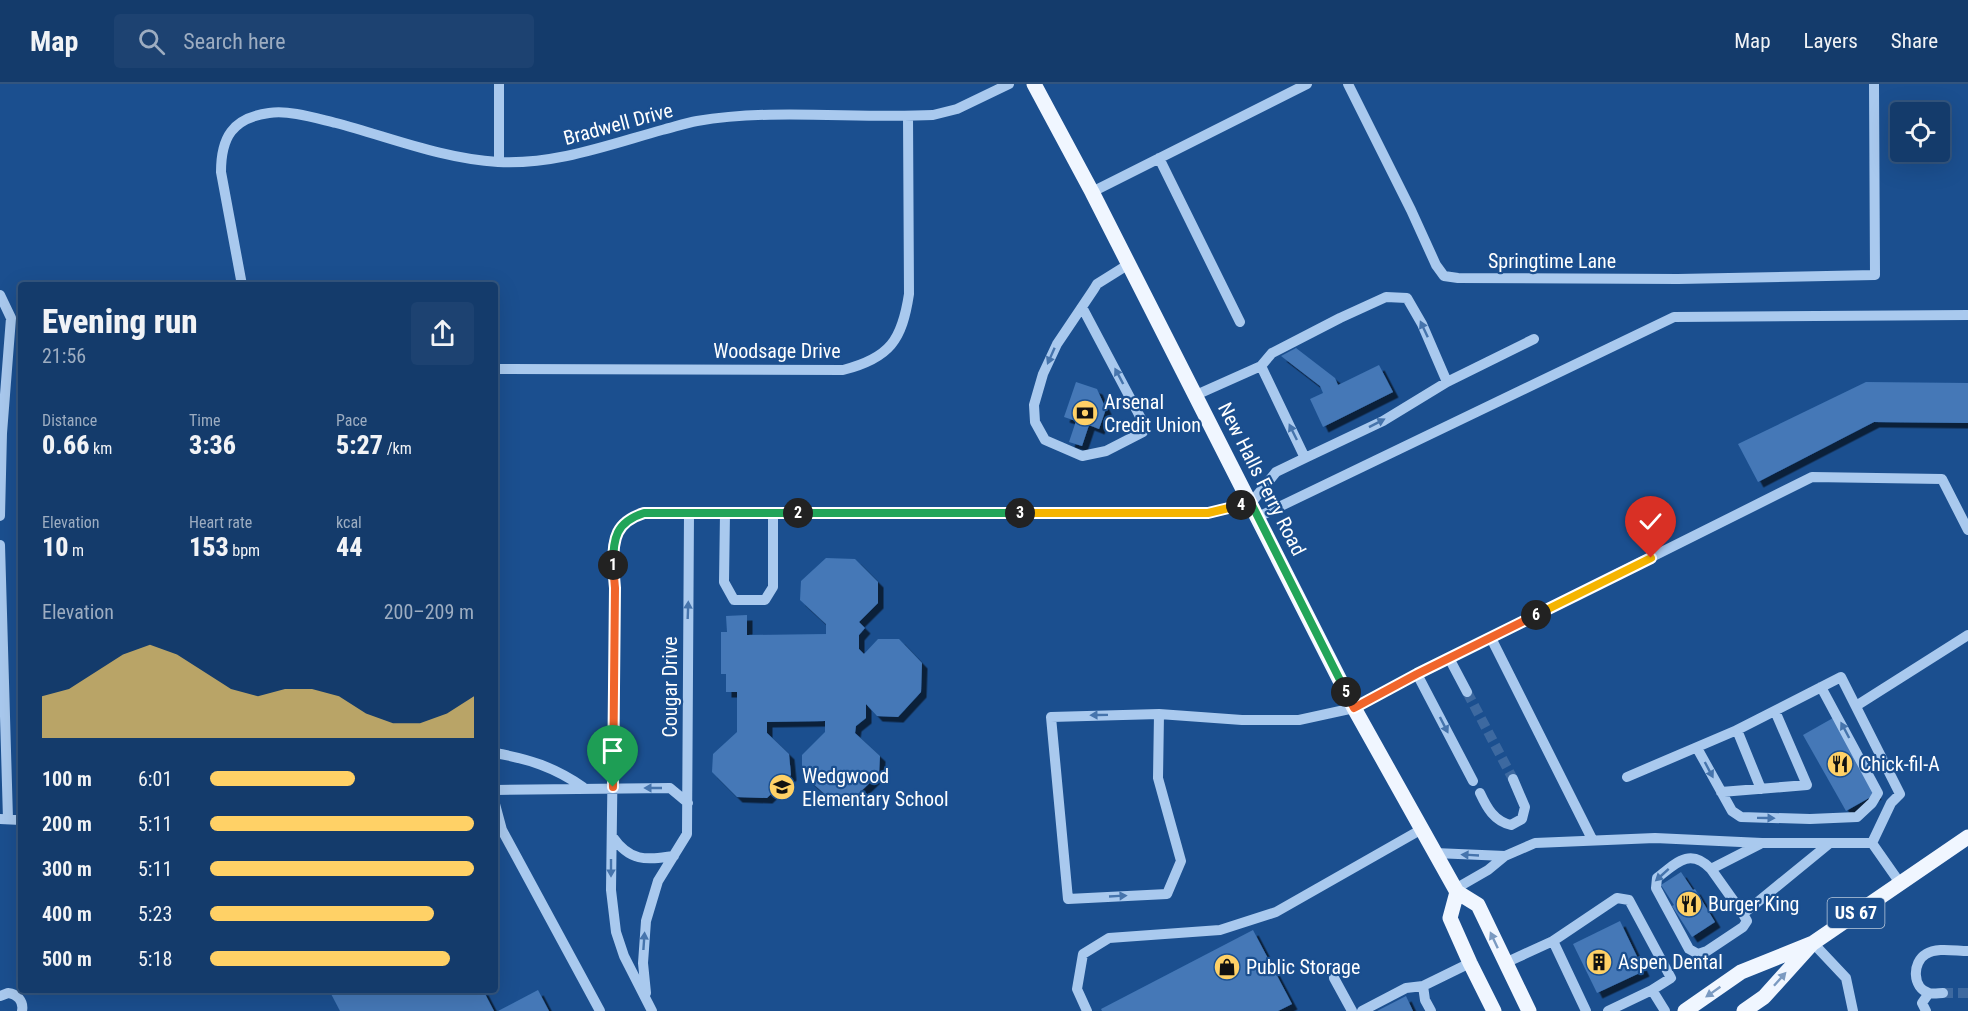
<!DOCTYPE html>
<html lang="en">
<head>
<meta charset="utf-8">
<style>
	:root { --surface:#143b6b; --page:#1d4271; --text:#f1f3f6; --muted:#9dadc1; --line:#33557e; --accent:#ffd166 }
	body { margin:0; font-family:"Roboto Condensed",sans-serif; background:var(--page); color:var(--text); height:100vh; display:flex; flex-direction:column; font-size:22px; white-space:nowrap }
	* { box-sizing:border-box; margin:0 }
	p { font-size:20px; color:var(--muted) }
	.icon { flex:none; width:33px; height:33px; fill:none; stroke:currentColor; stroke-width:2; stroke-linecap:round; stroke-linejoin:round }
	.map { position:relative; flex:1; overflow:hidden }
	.sheet { position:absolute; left:18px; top:198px; width:480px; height:711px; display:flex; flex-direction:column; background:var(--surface); border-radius:6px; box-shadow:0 6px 24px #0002,0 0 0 2px var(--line) }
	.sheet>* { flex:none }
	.buttons { position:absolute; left:1890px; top:18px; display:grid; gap:12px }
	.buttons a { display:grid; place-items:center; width:60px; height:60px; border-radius:6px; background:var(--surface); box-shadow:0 6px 24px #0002,0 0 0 2px var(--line); font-size:30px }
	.pin { position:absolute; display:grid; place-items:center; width:51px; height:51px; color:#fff; margin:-62px -26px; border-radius:50% 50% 50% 0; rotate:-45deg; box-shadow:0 0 6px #0007 }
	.pin .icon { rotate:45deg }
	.km { position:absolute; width:30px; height:30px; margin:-15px; border-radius:50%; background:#222; color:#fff; font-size:16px; line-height:30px; text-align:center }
	.round { display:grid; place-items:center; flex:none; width:63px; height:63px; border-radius:6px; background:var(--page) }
	.head { display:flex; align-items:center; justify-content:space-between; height:102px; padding:0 24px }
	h1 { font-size:33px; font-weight:800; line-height:45px }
	.figures { display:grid; grid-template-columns:repeat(3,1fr); gap:9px; height:102px; padding:6px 24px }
	.figures div { display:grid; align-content:center }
	.figures b { font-size:26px; font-weight:800 }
	.figures small { font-size:16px; font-weight:400 }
	.figures p { font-size:16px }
	.chart { height:168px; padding:12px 24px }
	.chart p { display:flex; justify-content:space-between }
	.chart svg { width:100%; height:108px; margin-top:6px; fill:var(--accent); opacity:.7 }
	ul { padding:0 24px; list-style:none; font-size:20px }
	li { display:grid; grid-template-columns:96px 72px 1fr; align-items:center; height:45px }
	li i { height:15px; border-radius:8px; background:var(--accent) }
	header { display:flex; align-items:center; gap:36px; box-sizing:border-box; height:84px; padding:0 30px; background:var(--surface); border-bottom:2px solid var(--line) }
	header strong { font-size:28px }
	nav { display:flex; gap:33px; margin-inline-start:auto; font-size:21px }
	.search { width:420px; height:54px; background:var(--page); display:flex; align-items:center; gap:15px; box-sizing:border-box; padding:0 21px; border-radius:6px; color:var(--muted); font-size:22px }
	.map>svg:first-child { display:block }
	.building { fill:#4478b7; filter:url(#shadow) }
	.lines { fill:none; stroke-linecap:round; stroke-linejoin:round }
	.minor-tunnel { stroke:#3d69a0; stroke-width:10; stroke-dasharray:10 5; stroke-linecap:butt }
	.minor { stroke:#a9c9ee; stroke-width:10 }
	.major { stroke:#f0f6ff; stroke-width:15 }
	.oneway { fill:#4674ac }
	.oneway2 { fill:#7b9ac1 }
	.split-1-casing { stroke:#fff; stroke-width:12 }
	.split-2-casing { stroke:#fff; stroke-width:12 }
	.split-3-casing { stroke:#fff; stroke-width:12 }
	.split-4-casing { stroke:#fff; stroke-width:12 }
	.split-5-casing { stroke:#fff; stroke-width:12 }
	.split-6-casing { stroke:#fff; stroke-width:12 }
	.split-7-casing { stroke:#fff; stroke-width:12 }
	.split-1 { stroke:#f0652b; stroke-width:8 }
	.split-2 { stroke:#22a559; stroke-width:8 }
	.split-3 { stroke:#22a559; stroke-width:8 }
	.split-4 { stroke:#f5b400; stroke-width:8 }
	.split-5 { stroke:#22a559; stroke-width:8 }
	.split-6 { stroke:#f0652b; stroke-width:8 }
	.split-7 { stroke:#f5b400; stroke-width:8 }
	.labels { text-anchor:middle; stroke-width:4.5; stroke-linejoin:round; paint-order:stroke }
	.shield { fill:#1b4f8f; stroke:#bbcadd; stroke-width:1.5 }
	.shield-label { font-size:18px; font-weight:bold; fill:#fff }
	.street-label { font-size:20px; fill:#fff; stroke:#1b4f8f }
	.poi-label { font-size:20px; fill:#fff; stroke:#1b4f8f; text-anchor:start }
</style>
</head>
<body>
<header>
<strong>Map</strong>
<div class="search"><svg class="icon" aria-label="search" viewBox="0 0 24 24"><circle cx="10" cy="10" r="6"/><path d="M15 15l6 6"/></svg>Search here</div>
<nav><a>Map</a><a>Layers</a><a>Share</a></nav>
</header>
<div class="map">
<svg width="1968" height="927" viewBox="0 0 1968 927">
	<defs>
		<filter id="shadow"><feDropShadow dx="5.5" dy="5.5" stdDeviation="0" flood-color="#0009"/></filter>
	</defs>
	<rect width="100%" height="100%" fill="#1b4f8f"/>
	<!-- building -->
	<path class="building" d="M1296 264 1335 294 1338 301 1379 281 1393 308 1323 343 1310 315 1323 309 1320 302 1281 272Z
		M1076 298 1097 305 1106 325 1099 345 1089 341 1082 362 1069 358 1076 337 1064 333Z
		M1866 298 1968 299V339L1874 338 1758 398 1738 360Z
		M826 474 855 475 878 498V519L859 538 865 544 859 551V565L864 570 878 555H899L922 579 921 608 898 633 877 632 866 620V634L856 642 855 649 880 672 879 690 856 712H827L802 690V671L825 648V637L767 638V649L789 670 791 691 767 714 737 713 712 688 713 670 737 648V608H726V590H721V548H727L726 532 747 531V551L826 550V540L800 516 801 497Z
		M1833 634 1876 710 1846 727 1803 651Z
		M1681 788 1693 806 1695 805 1715 838 1692 853 1672 822 1674 821 1661 801Z
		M1620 837 1644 887 1597 909 1573 860Z
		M1253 846 1292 920 1278 927H1102L1101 925Z
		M329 906H483L494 927H340Z
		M538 906 549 927H498Z
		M1406 912 1413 927H1377Z"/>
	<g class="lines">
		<!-- minor-tunnel -->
		<path class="minor-tunnel" d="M1467 608 1513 695
			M1943 909H1968"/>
		<!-- minor -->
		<path class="minor" d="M1348 0 1411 126 1436 181 1444 192 1458 194 1678 195 1875 191 1874 0
			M1159 74 1240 238
			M499 78V0
			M1092 108 1307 0
			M242 201 221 88C221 54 232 34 269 29 290 26 315 34 336 39 389 53 443 75 498 78 555 81 608 61 662 46 674 43 686 39 697 37 775 24 855 35 933 31L957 25 1009 0
			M0 211 11 234 2 349 0 432
			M1082 223 1145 342 1143 348 1106 367 1082 372 1045 356 1035 338 1034 321 1043 290 1057 260 1094 205 1097 200 1129 180
			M1261 282 1272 269 1340 234 1386 213 1407 214 1422 240 1447 298
			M495 285 843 286C890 274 902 256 909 210L908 32
			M1305 374 1383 337 1447 298 1534 255
			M725 429 724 498 734 516H765L773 503V429
			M1258 433 1674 233 1968 231
			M0 461 8 735
			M1491 554 1592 755
			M1449 574 1467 608
			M1417 590 1473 697
			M1856 622 1968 551
			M1159 630 1158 694 1181 777 1167 810 1068 815 1051 633 1159 630 1242 636H1299L1354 624 1417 590 1812 393 1942 395 1968 446
			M1737 646 1761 705
			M1697 664 1732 727 1741 733 1810 735 1857 733 1872 719 1878 709 1821 603
			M495 669C529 675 554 683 583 703
			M1627 693 1737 646 1841 593 1900 710 1891 719 1872 759
			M495 706 670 704 688 719
			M1721 708 1807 701 1775 627
			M1480 709C1487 724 1494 737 1511 741L1522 735 1525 723 1513 695
			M495 720 502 746 600 927
			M0 735 21 736
			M612 752C630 778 645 776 674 772
			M1872 759 1900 799
			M1760 760 1711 785 1743 830 1830 759
			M1435 769 1505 772
			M1711 785C1690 763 1676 779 1657 794L1656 804 1689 865 1698 870 1707 867 1743 843 1747 837 1743 830
			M1455 805 1488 786 1505 772 1535 759 1655 754 1762 759H1872
			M1553 857 1617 814 1629 816 1671 894 1652 906
			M1813 859 1846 894 1853 927
			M1505 879 1553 857 1586 927
			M1334 894 1352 927
			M646 909 643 879 646 837 658 797 687 750 689 429
			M1943 909C1939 909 1933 910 1929 909 1912 904 1912 878 1926 870 1937 863 1955 867 1968 867
			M0 912 8 909C17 910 24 917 22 927
			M652 927 624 872 616 848 611 806 615 504C612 471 606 442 644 429H1208L1251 419 1276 388 1305 374 1261 282 1196 311
			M1087 927 1077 905 1083 870 1109 854 1220 846 1276 828 1422 745
			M1362 927 1406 904 1423 902
			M1431 927 1425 916 1423 902 1470 879
			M1608 927 1652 906 1665 927
			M1926 927 1922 919 1929 909"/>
		<!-- major -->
		<path class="major" d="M1034 0 1092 108 1354 624 1457 808 1478 821 1529 927
			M1457 808 1450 834 1470 879 1494 927
			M1685 927 1741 888 1813 859 1968 753
			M1744 927 1764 913 1811 861"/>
	</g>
	<!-- one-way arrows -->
	<defs><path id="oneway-solid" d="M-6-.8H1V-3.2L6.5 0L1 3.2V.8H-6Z" transform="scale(1.5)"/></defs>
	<g class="oneway">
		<use href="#oneway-solid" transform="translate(1424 245) rotate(-115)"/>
		<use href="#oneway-solid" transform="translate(1051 272) rotate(114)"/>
		<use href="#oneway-solid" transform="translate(1119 292) rotate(-118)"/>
		<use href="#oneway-solid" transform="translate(1377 339) rotate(-27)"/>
		<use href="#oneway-solid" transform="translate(1293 348) rotate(-116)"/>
		<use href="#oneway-solid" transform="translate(688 526) rotate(-88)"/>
		<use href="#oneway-solid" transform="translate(1099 631) rotate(179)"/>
		<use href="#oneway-solid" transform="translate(1444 641) rotate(63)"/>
		<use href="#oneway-solid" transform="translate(1845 646) rotate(-118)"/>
		<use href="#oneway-solid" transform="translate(1709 686) rotate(62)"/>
		<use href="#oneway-solid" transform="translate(653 704) rotate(-180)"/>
		<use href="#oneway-solid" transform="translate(1766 734) rotate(1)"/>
		<use href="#oneway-solid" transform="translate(1470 771) rotate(-177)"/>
		<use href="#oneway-solid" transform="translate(611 784) rotate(90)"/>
		<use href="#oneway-solid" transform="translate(1662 791) rotate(138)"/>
		<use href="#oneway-solid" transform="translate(1118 812) rotate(-3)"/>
		<use href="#oneway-solid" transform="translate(644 857) rotate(-86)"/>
	</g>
	<g class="oneway2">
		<use href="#oneway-solid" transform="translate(1494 856) rotate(-115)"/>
		<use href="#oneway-solid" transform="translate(1780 895) rotate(-48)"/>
		<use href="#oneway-solid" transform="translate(1713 908) rotate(145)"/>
	</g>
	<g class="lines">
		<defs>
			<path id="split-1" d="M613 703 615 504 613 481"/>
			<path id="split-2" d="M613 481C613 454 616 438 644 429H798"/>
			<path id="split-3" d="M798 429H1020"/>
			<path id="split-4" d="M1020 429H1208L1241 421"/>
			<path id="split-5" d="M1241 421 1251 419 1346 608"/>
			<path id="split-6" d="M1346 608 1354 624 1417 590 1536 531"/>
			<path id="split-7" d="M1536 531 1651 474"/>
		</defs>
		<!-- split-1 casing -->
		<use href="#split-1" class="split-1-casing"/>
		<!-- split-2 casing -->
		<use href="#split-2" class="split-2-casing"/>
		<!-- split-3 casing -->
		<use href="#split-3" class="split-3-casing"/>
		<!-- split-4 casing -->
		<use href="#split-4" class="split-4-casing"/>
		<!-- split-5 casing -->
		<use href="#split-5" class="split-5-casing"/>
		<!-- split-6 casing -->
		<use href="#split-6" class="split-6-casing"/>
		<!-- split-7 casing -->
		<use href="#split-7" class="split-7-casing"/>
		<!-- split-1 -->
		<use href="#split-1" class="split-1"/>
		<!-- split-2 -->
		<use href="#split-2" class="split-2"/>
		<!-- split-3 -->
		<use href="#split-3" class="split-3"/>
		<!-- split-4 -->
		<use href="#split-4" class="split-4"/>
		<!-- split-5 -->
		<use href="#split-5" class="split-5"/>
		<!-- split-6 -->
		<use href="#split-6" class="split-6"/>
		<!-- split-7 -->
		<use href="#split-7" class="split-7"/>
	</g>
	<!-- icons -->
	<defs>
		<symbol id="bank-disc" viewBox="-11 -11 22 22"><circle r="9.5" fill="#ffd166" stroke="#1b4f8f"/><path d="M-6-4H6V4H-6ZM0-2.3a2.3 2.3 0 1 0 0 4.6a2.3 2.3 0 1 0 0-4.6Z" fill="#111"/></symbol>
		<symbol id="restaurant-disc" viewBox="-11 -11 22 22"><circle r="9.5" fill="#ffd166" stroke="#1b4f8f"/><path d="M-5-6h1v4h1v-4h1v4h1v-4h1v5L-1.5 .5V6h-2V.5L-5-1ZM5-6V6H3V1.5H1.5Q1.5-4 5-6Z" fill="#111"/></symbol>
		<symbol id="school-disc" viewBox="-11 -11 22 22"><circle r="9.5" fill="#ffd166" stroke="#1b4f8f"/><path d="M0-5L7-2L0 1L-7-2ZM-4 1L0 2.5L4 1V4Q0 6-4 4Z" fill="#111"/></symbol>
		<symbol id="building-disc" viewBox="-11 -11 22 22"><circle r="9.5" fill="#ffd166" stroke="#1b4f8f"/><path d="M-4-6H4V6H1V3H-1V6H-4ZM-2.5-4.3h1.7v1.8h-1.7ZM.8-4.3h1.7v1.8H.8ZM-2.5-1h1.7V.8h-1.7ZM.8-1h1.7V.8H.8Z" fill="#111"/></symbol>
		<symbol id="shop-disc" viewBox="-11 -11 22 22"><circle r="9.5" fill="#ffd166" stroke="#1b4f8f"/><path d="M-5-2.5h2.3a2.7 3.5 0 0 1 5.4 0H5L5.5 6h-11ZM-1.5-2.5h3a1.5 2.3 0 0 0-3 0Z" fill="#111"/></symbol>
	</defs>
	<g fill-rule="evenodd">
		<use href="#bank-disc" x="1070" y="314" width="30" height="30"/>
		<use href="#restaurant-disc" x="1825" y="665" width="30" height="30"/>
		<use href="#school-disc" x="767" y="688" width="30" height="30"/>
		<use href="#restaurant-disc" x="1674" y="805" width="30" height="30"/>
		<use href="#building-disc" x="1584" y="863" width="30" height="30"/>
		<use href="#shop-disc" x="1212" y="868" width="30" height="30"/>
	</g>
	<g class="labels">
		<!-- shield labels -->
		<rect class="shield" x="1827.5" y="814" width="57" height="30" rx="4.5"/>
		<g class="shield-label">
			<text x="1856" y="835">US 67</text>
		</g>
		<!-- street labels -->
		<g class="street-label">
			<text transform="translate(618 40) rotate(-15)" y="7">Bradwell Drive</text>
			<text x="1552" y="184">Springtime Lane</text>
			<text x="777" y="274">Woodsage Drive</text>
			<text transform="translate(1262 395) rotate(63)" y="7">New Halls Ferry Road</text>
			<text transform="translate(670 603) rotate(-90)" y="7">Cougar Drive</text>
		</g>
		<!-- poi labels -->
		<g class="poi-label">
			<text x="1104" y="325">Arsenal<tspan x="1104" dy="23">Credit Union</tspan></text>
			<text x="1860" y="687">Chick-fil-A</text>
			<text x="802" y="699">Wedgwood<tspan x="802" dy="23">Elementary School</tspan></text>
			<text x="1708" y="827">Burger King</text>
			<text x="1618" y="885">Aspen Dental</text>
			<text x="1246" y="890">Public Storage</text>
		</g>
	</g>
</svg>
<div class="buttons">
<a><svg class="icon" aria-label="locate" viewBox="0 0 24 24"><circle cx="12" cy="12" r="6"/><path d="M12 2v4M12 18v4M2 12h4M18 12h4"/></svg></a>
</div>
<div class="pin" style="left:613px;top:703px;background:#1e9e55"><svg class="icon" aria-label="arrive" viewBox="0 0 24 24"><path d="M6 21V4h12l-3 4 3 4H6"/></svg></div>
<div class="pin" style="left:1651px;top:474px;background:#d93025"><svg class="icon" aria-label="check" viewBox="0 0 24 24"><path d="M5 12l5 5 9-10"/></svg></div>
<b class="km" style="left:613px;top:481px">1</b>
<b class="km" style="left:798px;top:429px">2</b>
<b class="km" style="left:1020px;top:429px">3</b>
<b class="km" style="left:1241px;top:421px">4</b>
<b class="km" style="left:1346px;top:608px">5</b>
<b class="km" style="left:1536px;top:531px">6</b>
<section class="sheet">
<div class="head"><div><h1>Evening run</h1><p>21:56</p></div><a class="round"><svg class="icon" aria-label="share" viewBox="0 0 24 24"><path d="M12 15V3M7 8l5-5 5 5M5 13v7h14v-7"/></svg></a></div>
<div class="figures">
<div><p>Distance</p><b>0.66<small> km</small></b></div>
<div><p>Time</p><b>3:36</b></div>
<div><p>Pace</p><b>5:27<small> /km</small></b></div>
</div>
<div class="figures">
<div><p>Elevation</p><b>10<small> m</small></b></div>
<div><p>Heart rate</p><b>153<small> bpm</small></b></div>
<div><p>kcal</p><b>44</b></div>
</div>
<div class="chart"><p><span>Elevation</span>200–209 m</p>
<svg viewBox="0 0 160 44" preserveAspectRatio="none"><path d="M0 44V27L10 24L20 17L30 10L40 6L50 10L60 17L70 24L80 27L90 24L100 24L110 27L120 34L130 38L140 38L150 34L160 27V44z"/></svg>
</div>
<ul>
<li><b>100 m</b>6:01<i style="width:55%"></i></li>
<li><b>200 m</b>5:11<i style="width:100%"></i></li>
<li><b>300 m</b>5:11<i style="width:100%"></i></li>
<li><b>400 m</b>5:23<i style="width:85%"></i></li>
<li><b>500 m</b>5:18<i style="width:91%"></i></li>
</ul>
</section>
</div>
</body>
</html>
